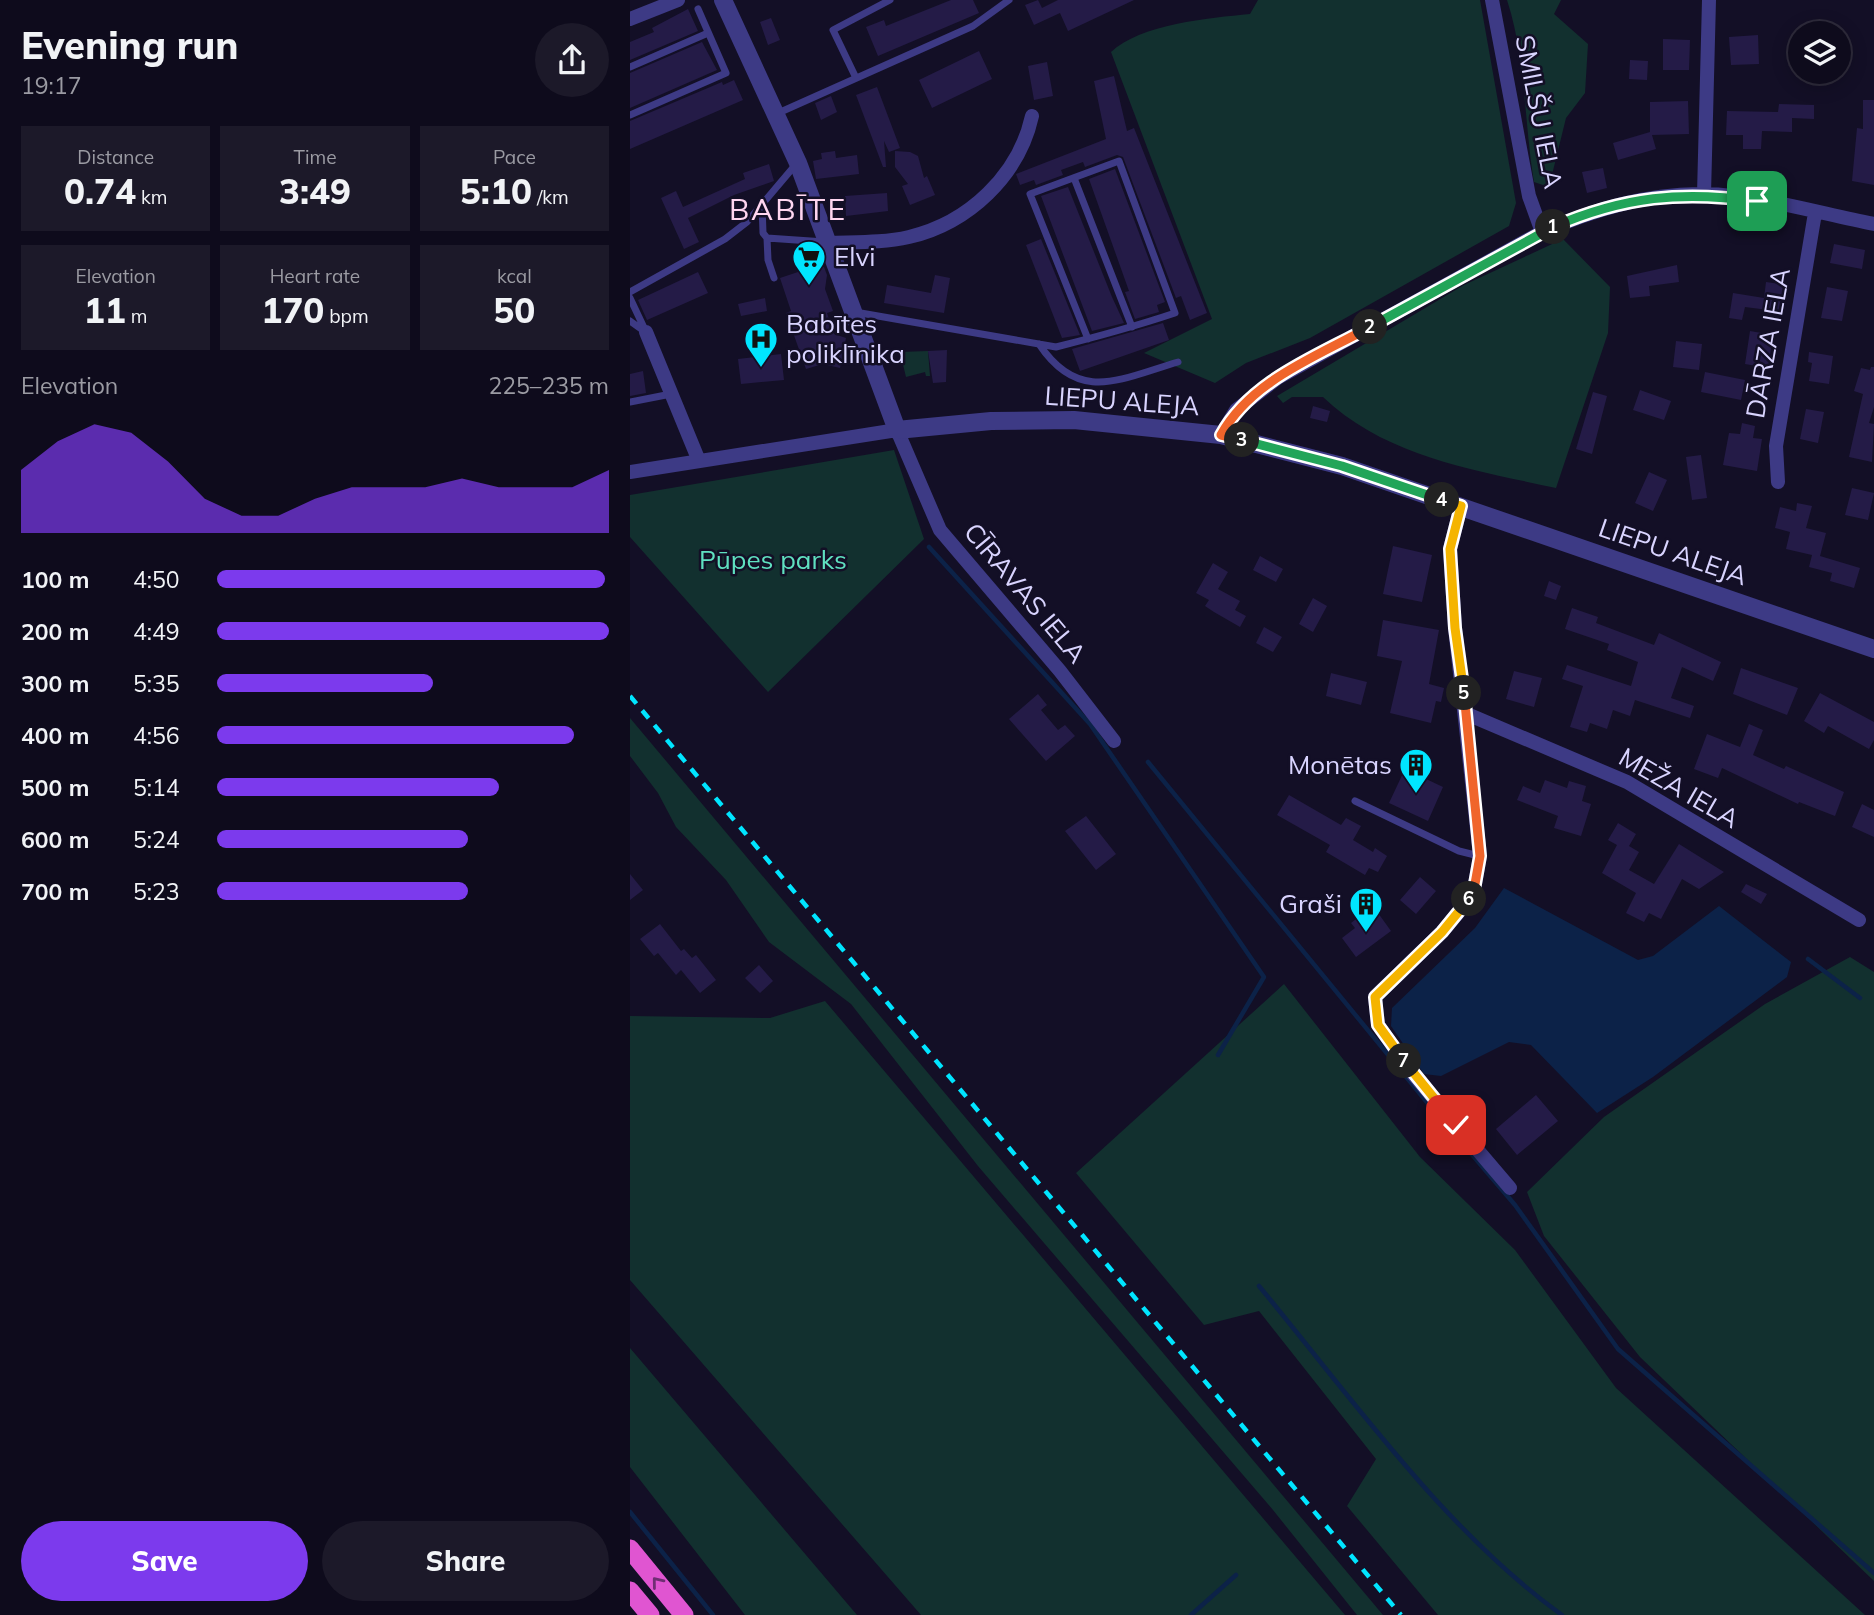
<!DOCTYPE html>
<html lang="en">
<head>
<meta charset="utf-8">
<style>
	:root { --surface:#0e0b1c; --page:#1c1929; --text:#f1f3f6; --muted:#9b9ba3; --line:#2e2b3b; --accent:#7c3aed }
	body { margin:0; font-family:Mulish,sans-serif; background:var(--page); color:var(--text); height:100vh; display:flex; flex-direction:column; font-size:26px; white-space:nowrap }
	* { box-sizing:border-box; margin:0 }
	p { font-size:23px; color:var(--muted) }
	.icon { flex:none; width:38px; height:38px; fill:none; stroke:currentColor; stroke-width:2; stroke-linecap:round; stroke-linejoin:round }
	.map { position:relative; flex:1; overflow:hidden }
	.drawer { display:flex; flex-direction:column; background:var(--surface); width:630px }
	.drawer>* { flex:none }
	.buttons { position:absolute; left:1158px; top:21px; display:grid; gap:14px }
	.buttons a { display:grid; place-items:center; width:63px; height:63px; border-radius:50%; background:var(--surface); box-shadow:0 4px 18px #0003,0 0 0 2px var(--line); font-size:35px }
	.pin { position:absolute; display:grid; place-items:center; width:60px; height:60px; color:#fff; margin:-30px; border-radius:14px; box-shadow:0 4px 10px #0006 }
	.km { position:absolute; width:35px; height:35px; margin:-18px; border-radius:50%; background:#222; color:#fff; font-size:19px; line-height:35px; text-align:center }
	.round { display:grid; place-items:center; flex:none; width:74px; height:74px; border-radius:37px; background:var(--page) }
	.headline { display:flex; align-items:center; justify-content:space-between; height:119px; padding:0 21px }
	h1 { font-size:38px; font-weight:800; line-height:52px }
	.figures { display:grid; grid-template-columns:repeat(3,1fr); gap:10px; height:119px; padding:7px 21px }
	.figures div { display:grid; align-content:center; border-radius:0px; background:var(--page); text-align:center }
	.figures b { font-size:35px; font-weight:800 }
	.figures small { font-size:19px; font-weight:400 }
	.figures p { font-size:19px }
	.chart { height:196px; padding:14px 21px }
	.chart p { display:flex; justify-content:space-between }
	.chart svg { width:100%; height:126px; margin-top:7px; fill:var(--accent); opacity:.7 }
	.cta { display:flex; gap:14px; margin-top:auto; padding:14px 21px }
	.cta a { flex:1; height:80px; border-radius:42px; background:var(--accent); color:#fff; font-size:28px; font-weight:800; line-height:80px; text-align:center }
	.cta a+a { background:var(--page); color:var(--text) }
	ul { padding:0 21px; list-style:none; font-size:23px }
	li { display:grid; grid-template-columns:112px 84px 1fr; align-items:center; height:52px }
	li i { height:18px; border-radius:9px; background:var(--accent) }
	main { display:flex; flex:1; min-height:0 }
	.map>svg:first-child { display:block }
	.green { fill:#12302f }
	.water { fill:#0c2248 }
	.lines { fill:none; stroke-linecap:round; stroke-linejoin:round }
	.stream { stroke:#0c2248; stroke-width:4.5 }
	.building { fill:#241b47 }
	.service { stroke:#3d3a85; stroke-width:7 }
	.minor { stroke:#3d3a85; stroke-width:14 }
	.tertiary { stroke:#3d3a85; stroke-width:18 }
	.trunk { stroke:#e055d1; stroke-width:19 }
	.rail { stroke:#00e5ff; stroke-width:4.5; stroke-dasharray:10 9; stroke-linecap:butt }
	.oneway { stroke:#6f2e73 }
	.split-1-casing { stroke:#fff; stroke-width:14 }
	.split-2-casing { stroke:#fff; stroke-width:14 }
	.split-3-casing { stroke:#fff; stroke-width:14 }
	.split-4-casing { stroke:#fff; stroke-width:14 }
	.split-5-casing { stroke:#fff; stroke-width:14 }
	.split-6-casing { stroke:#fff; stroke-width:14 }
	.split-7-casing { stroke:#fff; stroke-width:14 }
	.split-8-casing { stroke:#fff; stroke-width:14 }
	.split-1 { stroke:#22a559; stroke-width:9 }
	.split-2 { stroke:#22a559; stroke-width:9 }
	.split-3 { stroke:#f0652b; stroke-width:9 }
	.split-4 { stroke:#22a559; stroke-width:9 }
	.split-5 { stroke:#f5b400; stroke-width:9 }
	.split-6 { stroke:#f0652b; stroke-width:9 }
	.split-7 { stroke:#f5b400; stroke-width:9 }
	.split-8 { stroke:#f5b400; stroke-width:9 }
	.labels { text-anchor:middle; stroke-width:5; stroke-linejoin:round; paint-order:stroke }
	.street-label { font-size:26px; fill:#d9d4ff; stroke:#130f26 }
	.poi-label { font-size:26px; fill:#d9d4ff; stroke:#130f26; text-anchor:start }
	.park-label { font-size:26px; fill:#5fe0c0; stroke:#130f26 }
	.quarter-label { font-size:30px; letter-spacing:2px; fill:#ffd6f0; stroke:#130f26 }
</style>
</head>
<body>
<main>
<section class="drawer">
<div class="headline"><div><h1>Evening run</h1><p>19:17</p></div><a class="round"><svg class="icon" aria-label="share" viewBox="0 0 24 24"><path d="M12 15V3M7 8l5-5 5 5M5 13v7h14v-7"/></svg></a></div>
<div class="figures">
<div><p>Distance</p><b>0.74<small> km</small></b></div>
<div><p>Time</p><b>3:49</b></div>
<div><p>Pace</p><b>5:10<small> /km</small></b></div>
</div>
<div class="figures">
<div><p>Elevation</p><b>11<small> m</small></b></div>
<div><p>Heart rate</p><b>170<small> bpm</small></b></div>
<div><p>kcal</p><b>50</b></div>
</div>
<div class="chart"><p><span>Elevation</span>225–235 m</p>
<svg viewBox="0 0 160 44" preserveAspectRatio="none"><path d="M0 44V22L10 12L20 6L30 9L40 19L50 32L60 38L70 38L80 32L90 28L100 28L110 28L120 25L130 28L140 28L150 28L160 22V44z"/></svg>
</div>
<ul>
<li><b>100 m</b>4:50<i style="width:99%"></i></li>
<li><b>200 m</b>4:49<i style="width:100%"></i></li>
<li><b>300 m</b>5:35<i style="width:55%"></i></li>
<li><b>400 m</b>4:56<i style="width:91%"></i></li>
<li><b>500 m</b>5:14<i style="width:72%"></i></li>
<li><b>600 m</b>5:24<i style="width:64%"></i></li>
<li><b>700 m</b>5:23<i style="width:64%"></i></li>
</ul>
<div class="cta"><a>Save</a><a>Share</a></div>
</section>
<div class="map">
<svg width="1244" height="1615" viewBox="0 0 1244 1615">
	<rect width="100%" height="100%" fill="#130f26"/>
	<!-- green -->
	<path class="green" d="M628 0H850L886 203 879 226 680 338 616 363 585 383 514 353 582 319 481 52C511 24 579 18 620 14Z
		M877 0H931L924 14 958 44 955 93 936 118 919 187 904 182C894 122 896 58 877 0Z
		M933 239 980 287 978 333 926 488C844 470 756 457 693 397H662L653 403 647 396 834 285Z
		M298 351 300 376H296L295 372 276 377 270 352Z
		M264 450 294 539 138 692 0 537V495Z
		M0 718 753 1615H727L643 1510 348 1166 221 1004 139 942 96 880 46 827 28 793 0 756Z
		M1220 957 1244 972V1581L1010 1357 914 1236 897 1192 974 1117 1135 1004Z
		M654 984 790 1157 885 1250 986 1388 1235 1615H808L717 1506 746 1459 629 1311 574 1325 446 1173Z
		M195 1001 715 1615H291L0 1280V1016L140 1018Z
		M0 1348 227 1615H115L0 1467Z"/>
	<!-- water -->
	<path class="water" d="M874 888 1008 960 1023 956 1089 906 1161 962 1157 977 1023 1077 967 1113 901 1045 879 1042 811 1076 794 1074 761 1026 762 1008 845 928Z"/>
	<g class="lines">
		<!-- stream -->
		<path class="stream" d="M299 547 460 724 634 977 588 1055
			M518 762 814 1123
			M1178 959 1230 998
			M827 1137 885 1205 988 1349 1244 1573
			M629 1286C721 1397 815 1531 932 1615
			M0 1512 83 1615
			M561 1615 606 1575"/>
	</g>
	<!-- building -->
	<path class="building" d="M321 0H343L349 13 248 56 236 27 254 20 256 26Z
		M408 0 412 8 428 0H504L438 31 430 13 404 25 395 5Z
		M58 9 68 31 0 60V42L24 32 22 28Z
		M141 18 150 40 138 45 130 22Z
		M1128 35 1129 64 1101 65 1099 37Z
		M1033 39 1060 40 1059 70H1033Z
		M72 42 87 70 0 108V73Z
		M349 51 362 79 302 108 289 80Z
		M1000 60 1018 61 1017 80 999 79Z
		M417 62 423 96 404 100 398 66Z
		M484 76 497 131 504 128 577 313 560 320 551 296 546 298 493 157 487 155 455 167 453 162 431 170 433 175 406 185 404 180 390 185 386 174 476 139 464 81Z
		M104 80 113 100 0 149V121L92 82 93 85Z
		M247 87 270 148 259 152 254 141 256 167H253L226 95Z
		M201 96 207 112 191 120 185 103Z
		M1233 100H1244V185L1222 181 1227 128 1233 129Z
		M1058 101 1059 134 1022 135 1026 149 988 160 983 143 1020 132V102Z
		M1149 104 1184 105V119L1162 118V132L1132 131 1131 149H1113V135H1096L1097 111 1148 112Z
		M205 151 206 158 227 155 229 174 186 179 183 161 192 159 191 153Z
		M265 151 280 152 288 156 294 178 297 176 305 195 280 205 272 186 278 184 265 167Z
		M139 164 144 181 104 195 58 218 69 242 54 249 31 198 46 191 53 207 115 179 113 173Z
		M973 168 977 188 957 193 952 172Z
		M485 169 535 302 527 305 529 312 505 319 495 292 499 291 459 179Z
		M438 187 482 297 494 323 462 331 411 196Z
		M257 193 258 211 216 216 215 196Z
		M411 239 450 335 432 338 396 245Z
		M1204 244 1235 250 1232 269 1200 263Z
		M181 264 194 267 197 275 195 289 203 311 197 313 204 334 216 338 210 368 193 364 176 369 156 313 161 311 150 278 180 268Z
		M1047 265 1049 282 1019 286 1020 296 1000 298 997 276Z
		M68 272 78 293 17 320 8 300Z
		M305 275 320 278 314 313 254 303 257 285 301 293Z
		M1136 282 1158 285 1155 312 1115 307 1112 320 1099 318 1103 293 1134 298Z
		M1197 287 1218 291 1212 321 1191 318Z
		M135 298 137 311 111 316 108 304Z
		M533 323 539 340 450 371 442 349Z
		M1120 331 1143 335 1138 368 1115 364Z
		M1046 341 1072 344 1069 370 1043 367Z
		M317 350 316 382 303 383 298 351Z
		M1179 352 1203 356 1199 384 1179 381 1182 363 1178 362Z
		M151 354 154 380 111 384 108 359Z
		M1241 367H1244V407L1239 423 1244 424 1242 462 1219 457 1233 394 1224 391 1231 368 1240 370Z
		M13 371 16 393 0 396V374Z
		M1075 372 1115 380 1111 400 1071 392Z
		M1010 390 1041 401 1034 420 1003 410Z
		M963 392 977 396 962 454 946 449Z
		M683 406 700 411 697 422 680 418Z
		M1176 409 1194 412 1188 443 1170 439Z
		M1112 423 1125 426 1123 438 1132 439 1127 471 1093 465 1099 433 1110 434Z
		M1071 455 1077 498 1062 500 1056 457Z
		M1019 472 1037 480 1023 511 1005 503Z
		M1222 488 1244 493 1238 520 1215 515Z
		M1167 503 1182 506 1176 528 1196 533 1190 556 1230 568 1224 588 1200 581 1202 573 1179 567 1182 555 1156 549 1160 532 1145 528 1150 507 1166 511Z
		M763 546 802 555 792 602 753 594Z
		M630 556 653 569 646 582 623 570Z
		M583 563 598 572 588 589 610 601 605 610 616 616 610 627 584 612 575 606 579 600 566 593Z
		M919 581 931 586 926 600 914 596Z
		M683 598 697 606 683 632 669 624Z
		M942 608 968 617 966 623 1024 645 1029 633 1091 662 1083 681 1052 667 1041 698 1064 706 1060 718 1005 700 1000 716 983 710 977 729 960 723 957 732 940 727 953 686 932 679 937 665 1001 686 1008 662 977 650 979 644 935 629Z
		M753 620 809 630 799 684 814 688 811 702 806 701 801 723 760 713 772 661 747 656Z
		M634 627 652 637 643 652 626 643Z
		M1111 668 1168 688 1157 715 1103 694Z
		M884 671 912 678 904 707 876 699Z
		M701 673 737 682 731 705 696 696Z
		M1190 693 1244 722V740L1239 749 1198 726 1194 733 1174 721Z
		M408 694 417 705 411 710 428 730 435 725 445 736 416 761 379 719Z
		M1119 724 1133 730 1123 755 1154 769 1156 766 1214 792 1205 816 1169 802 1168 804 1092 768 1088 778 1064 769 1077 734 1110 747Z
		M775 769 813 787 798 821 759 803Z
		M915 780 937 788 939 781 956 786 952 801 961 804 951 836 924 828 928 816 887 800 893 786 910 793Z
		M659 795 711 825 716 818 731 826 723 840 743 852 745 848 757 856 748 872 739 868 735 875 696 852 700 845 647 815Z
		M1232 804 1244 810V837L1222 827Z
		M456 816 486 854 466 870 435 831Z
		M988 823 1006 834 999 846 1009 852 999 870 1024 884 1049 844 1094 872 1069 889 1052 879 1031 919 1019 913 1014 922 996 913 1006 893 972 873 987 845 978 840Z
		M0 874 13 890 0 900Z
		M790 877 806 891 786 914 770 900Z
		M1116 884 1137 894 1131 904 1111 892Z
		M743 906 761 931 726 957 712 938 725 928 721 923Z
		M30 924 51 951 54 949 62 958 66 955 86 980 70 993 51 970 46 975 28 953 24 956 10 939Z
		M129 965 143 981 130 993 115 978Z
		M906 1095 928 1121 887 1155 866 1129Z"/>
	<g class="lines">
		<!-- service -->
		<path class="service" d="M0 67 78 33
			M226 78 203 30 260 0
			M146 114 343 26 379 0
			M0 115 96 73 68 9
			M444 178 502 327
			M132 205 133 233 137 238 195 242
			M137 238 138 260 144 278
			M0 292 95 239 117 222 167 163
			M0 298 16 332
			M225 312 426 347C466 337 506 326 545 313L489 161 400 194 458 339
			M0 321 14 331
			M409 344C449 404 490 379 548 362
			M0 402 41 394
			M725 801 829 851 849 856"/>
		<!-- minor -->
		<path class="minor" d="M862 0 899 196 912 232
			M0 19 48 0
			M1074 194 1079 0
			M199 243C226 242 253 243 279 237 339 223 389 175 402 116
			M16 332 69 461
			M591 435 606 410 649 377 912 232C963 210 1017 193 1074 194 1130 195 1188 213 1244 224
			M0 472 267 430 310 530 430 671 484 741
			M1148 482 1146 446 1185 213
			M831 506 820 549 825 628 850 856 843 895 812 932 745 997 748 1025 782 1073 880 1188
			M837 714 997 782 1229 920"/>
		<!-- tertiary -->
		<path class="tertiary" d="M93 0 168 163 267 430 361 421 444 420 591 435 712 466 1244 649"/>
		<!-- trunk -->
		<path class="trunk" d="M0 1549 54 1615
			M0 1591 20 1615"/>
		<!-- rail -->
		<path class="rail" d="M0 696 771 1615"/>
	</g>
	<!-- one-way arrows -->
	<defs><path id="oneway-chevron" d="M-2-3.5L2.5 0L-2 3.5" fill="none" stroke-width="1.6" stroke-linecap="round" stroke-linejoin="round" transform="scale(1.75)"/></defs>
	<use class="oneway" href="#oneway-chevron" transform="translate(27 1582) rotate(-129)"/>
	<g class="lines">
		<defs>
			<path id="split-1" d="M923 227C995 196 1051 191 1127 201"/>
			<path id="split-2" d="M740 327 923 227"/>
			<path id="split-3" d="M612 440 591 435C621 380 688 356 740 327"/>
			<path id="split-4" d="M612 440 712 466 812 500"/>
			<path id="split-5" d="M812 500 831 506 820 549 825 628 834 693"/>
			<path id="split-6" d="M834 693 850 856 843 895 839 899"/>
			<path id="split-7" d="M774 1061 748 1025 745 997 812 932 839 899"/>
			<path id="split-8" d="M774 1061 826 1125"/>
		</defs>
		<!-- split-1 casing -->
		<use href="#split-1" class="split-1-casing"/>
		<!-- split-2 casing -->
		<use href="#split-2" class="split-2-casing"/>
		<!-- split-3 casing -->
		<use href="#split-3" class="split-3-casing"/>
		<!-- split-4 casing -->
		<use href="#split-4" class="split-4-casing"/>
		<!-- split-5 casing -->
		<use href="#split-5" class="split-5-casing"/>
		<!-- split-6 casing -->
		<use href="#split-6" class="split-6-casing"/>
		<!-- split-7 casing -->
		<use href="#split-7" class="split-7-casing"/>
		<!-- split-8 casing -->
		<use href="#split-8" class="split-8-casing"/>
		<!-- split-1 -->
		<use href="#split-1" class="split-1"/>
		<!-- split-2 -->
		<use href="#split-2" class="split-2"/>
		<!-- split-3 -->
		<use href="#split-3" class="split-3"/>
		<!-- split-4 -->
		<use href="#split-4" class="split-4"/>
		<!-- split-5 -->
		<use href="#split-5" class="split-5"/>
		<!-- split-6 -->
		<use href="#split-6" class="split-6"/>
		<!-- split-7 -->
		<use href="#split-7" class="split-7"/>
		<!-- split-8 -->
		<use href="#split-8" class="split-8"/>
	</g>
	<!-- icons -->
	<defs>
		<symbol id="supermarket-pin" viewBox="-11 -11 22 30"><path d="M0 17L-7.5 6A9.5 9.5 0 1 1 7.5 6Z" fill="#00e5ff" stroke="#130f26"/><path d="M-6-5.5h2.5l.6 2H6L4.5 2H-2.5L-4.4-4H-6ZM-1.5 3.2a1.3 1.3 0 1 0 .1 0ZM3 3.2a1.3 1.3 0 1 0 .1 0Z" fill="#111"/></symbol>
		<symbol id="hospital-pin" viewBox="-11 -11 22 30"><path d="M0 17L-7.5 6A9.5 9.5 0 1 1 7.5 6Z" fill="#00e5ff" stroke="#130f26"/><path d="M-5-5h3v3.5h4V-5h3V5h-3V1.5h-4V5h-3Z" fill="#111"/></symbol>
		<symbol id="building-pin" viewBox="-11 -11 22 30"><path d="M0 17L-7.5 6A9.5 9.5 0 1 1 7.5 6Z" fill="#00e5ff" stroke="#130f26"/><path d="M-4-6H4V6H1V3H-1V6H-4ZM-2.5-4.3h1.7v1.8h-1.7ZM.8-4.3h1.7v1.8H.8ZM-2.5-1h1.7V.8h-1.7ZM.8-1h1.7V.8H.8Z" fill="#111"/></symbol>
	</defs>
	<g fill-rule="evenodd">
		<use href="#supermarket-pin" x="160" y="238" width="38" height="52"/>
		<use href="#hospital-pin" x="112" y="320" width="38" height="52"/>
		<use href="#building-pin" x="767" y="746" width="38" height="52"/>
		<use href="#building-pin" x="717" y="885" width="38" height="52"/>
	</g>
	<g class="labels">
		<!-- street labels -->
		<g class="street-label">
			<text transform="translate(909 112) rotate(79)" y="9">SMILŠU IELA</text>
			<text transform="translate(1138 343) rotate(-80)" y="9">DĀRZA IELA</text>
			<text transform="translate(492 401) rotate(4)" y="9">LIEPU ALEJA</text>
			<text transform="translate(1043 552) rotate(19)" y="9">LIEPU ALEJA</text>
			<text transform="translate(395 593) rotate(50)" y="9">CĪRAVAS IELA</text>
			<text transform="translate(1049 788) rotate(30)" y="9">MEŽA IELA</text>
		</g>
		<!-- poi labels -->
		<g class="poi-label">
			<text x="204" y="266">Elvi</text>
			<text x="156" y="333">Babītes<tspan x="156" dy="30">poliklīnika</tspan></text>
			<text x="762" y="774" text-anchor="end">Monētas</text>
			<text x="712" y="913" text-anchor="end">Graši</text>
		</g>
		<!-- park labels -->
		<g class="park-label">
			<text x="143" y="569">Pūpes parks</text>
		</g>
		<!-- quarter labels -->
		<g class="quarter-label">
			<text x="158" y="220">BABĪTE</text>
		</g>
	</g>
</svg>
<div class="buttons">
<a><svg class="icon" aria-label="layers" viewBox="0 0 24 24"><path d="M12 4l9 5-9 5-9-5zM3 14l9 5 9-5"/></svg></a>
</div>
<div class="pin" style="left:1127px;top:201px;background:#1e9e55"><svg class="icon" aria-label="arrive" viewBox="0 0 24 24"><path d="M6 21V4h12l-3 4 3 4H6"/></svg></div>
<div class="pin" style="left:826px;top:1125px;background:#d93025"><svg class="icon" aria-label="check" viewBox="0 0 24 24"><path d="M5 12l5 5 9-10"/></svg></div>
<b class="km" style="left:923px;top:227px">1</b>
<b class="km" style="left:740px;top:327px">2</b>
<b class="km" style="left:612px;top:440px">3</b>
<b class="km" style="left:812px;top:500px">4</b>
<b class="km" style="left:834px;top:693px">5</b>
<b class="km" style="left:839px;top:899px">6</b>
<b class="km" style="left:774px;top:1061px">7</b>
</div>
</main>
</body>
</html>
